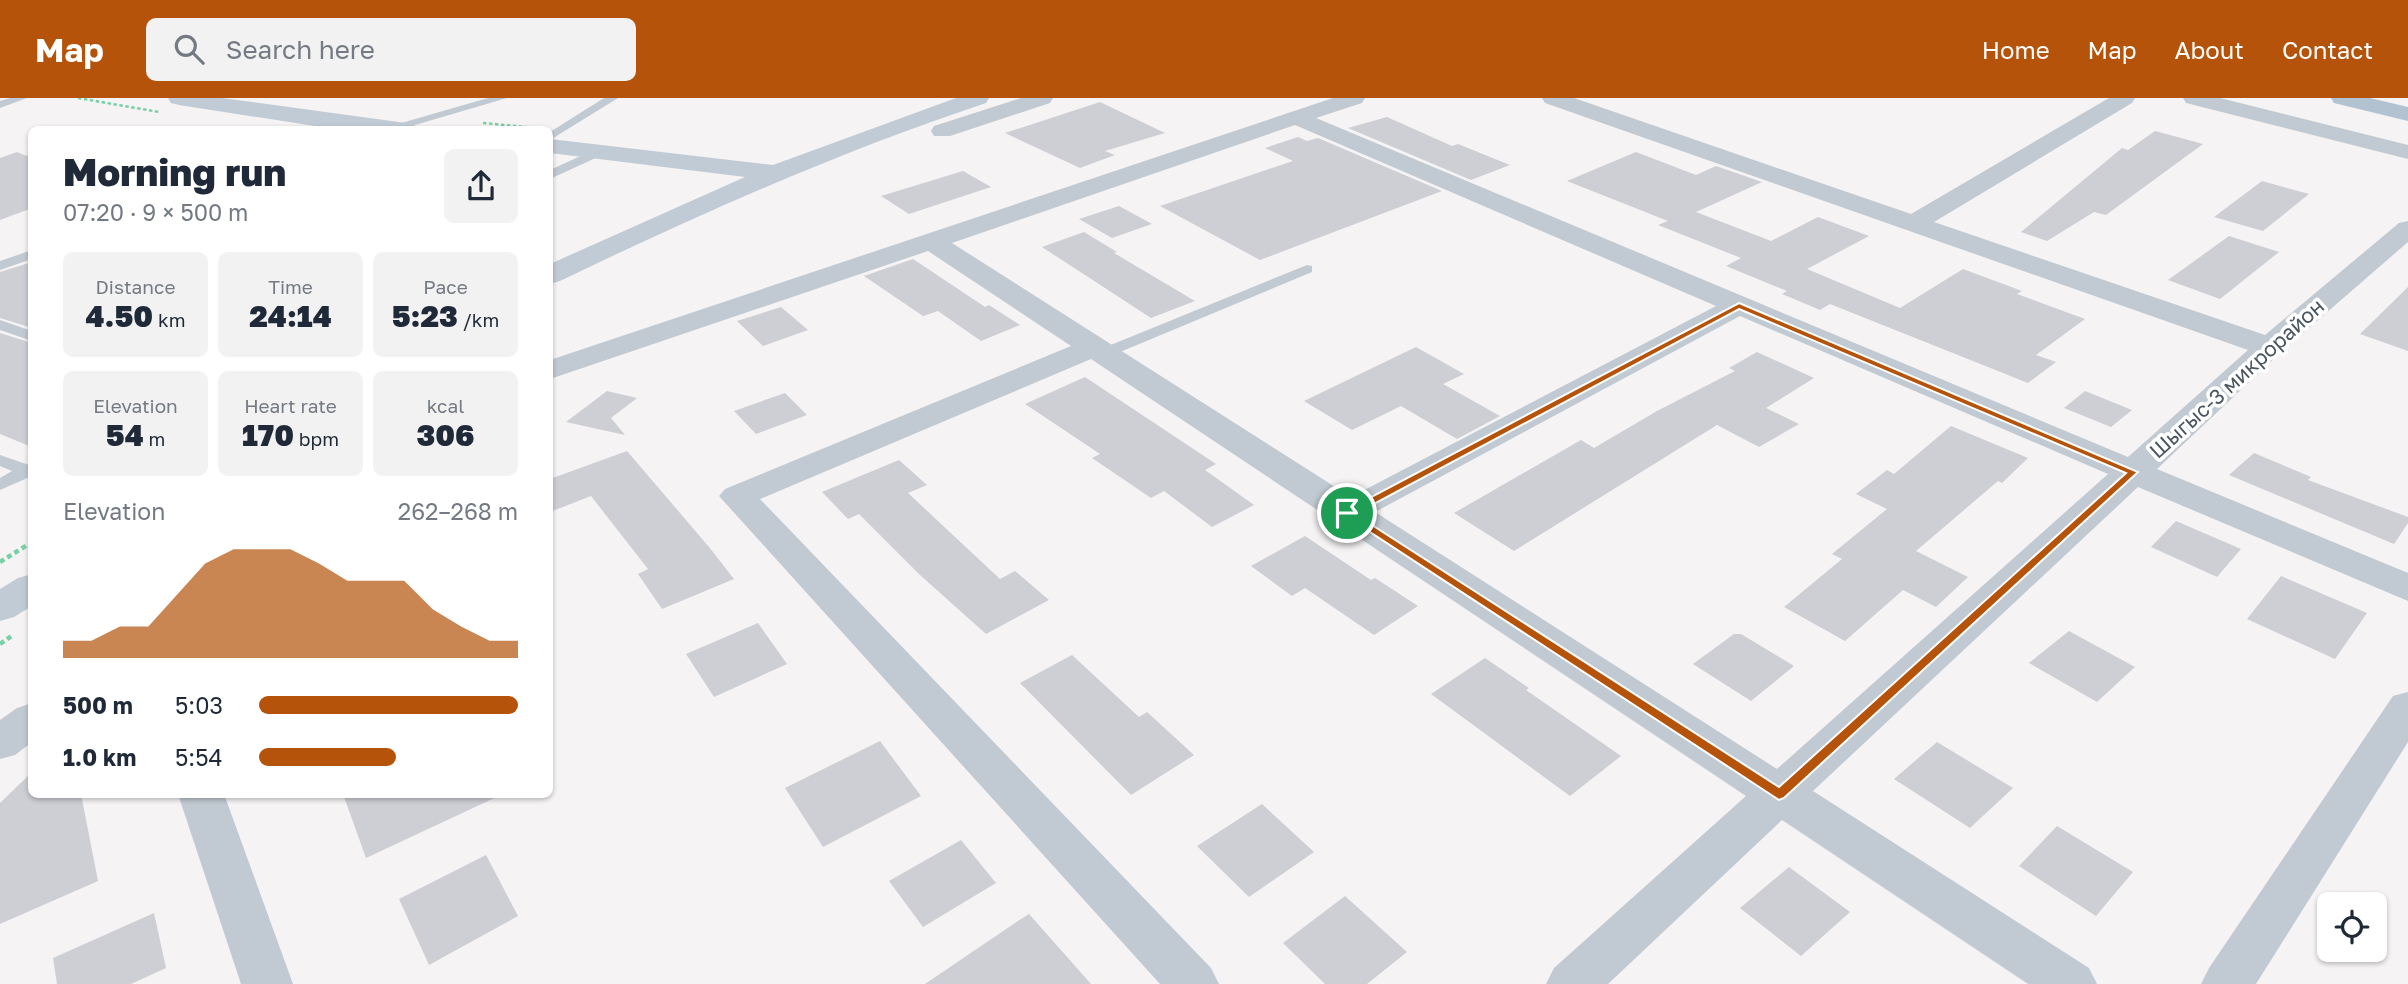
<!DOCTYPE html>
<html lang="en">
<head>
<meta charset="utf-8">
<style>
	:root { --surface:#fff; --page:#f2f2f3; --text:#1f2937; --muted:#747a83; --accent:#b45309 }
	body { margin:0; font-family:"Golos Text",sans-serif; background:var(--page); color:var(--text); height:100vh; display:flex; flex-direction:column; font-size:26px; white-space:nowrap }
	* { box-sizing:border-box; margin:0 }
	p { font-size:23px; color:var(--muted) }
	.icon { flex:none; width:38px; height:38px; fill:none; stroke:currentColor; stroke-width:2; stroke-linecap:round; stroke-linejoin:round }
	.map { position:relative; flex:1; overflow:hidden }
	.sheet { position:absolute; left:28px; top:28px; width:525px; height:672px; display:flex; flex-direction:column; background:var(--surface); border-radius:10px; box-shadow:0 2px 5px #0004 }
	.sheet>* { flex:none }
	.fabs { position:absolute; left:2317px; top:794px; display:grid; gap:14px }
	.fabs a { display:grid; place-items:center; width:70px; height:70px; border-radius:10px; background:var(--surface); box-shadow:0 2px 5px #0004; font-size:35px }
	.pin { position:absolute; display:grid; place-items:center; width:60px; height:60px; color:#fff; margin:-30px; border:4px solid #fff; border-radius:50%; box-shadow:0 2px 7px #0007 }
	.round { display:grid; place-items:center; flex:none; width:74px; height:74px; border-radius:10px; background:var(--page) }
	.summary { display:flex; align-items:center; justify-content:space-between; height:119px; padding:0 35px }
	h1 { font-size:38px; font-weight:800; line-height:52px }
	.figures { display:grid; grid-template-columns:repeat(3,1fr); gap:10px; height:119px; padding:7px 35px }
	.figures div { display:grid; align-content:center; border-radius:10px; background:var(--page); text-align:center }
	.figures b { font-size:30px; font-weight:800 }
	.figures small { font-size:19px; font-weight:400 }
	.figures p { font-size:19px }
	.chart { height:196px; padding:14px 35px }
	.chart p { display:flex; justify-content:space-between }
	.chart svg { width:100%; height:126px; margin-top:7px; fill:var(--accent); opacity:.7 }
	ul { padding:0 35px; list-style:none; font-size:23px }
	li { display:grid; grid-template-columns:112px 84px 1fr; align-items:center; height:52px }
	li i { height:18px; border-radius:9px; background:var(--accent) }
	header { display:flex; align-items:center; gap:42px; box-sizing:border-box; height:98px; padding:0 35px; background:var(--accent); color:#fff }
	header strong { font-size:33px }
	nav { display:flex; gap:38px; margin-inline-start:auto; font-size:24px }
	.search { width:490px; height:63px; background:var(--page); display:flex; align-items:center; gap:18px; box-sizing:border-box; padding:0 24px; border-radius:10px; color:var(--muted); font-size:26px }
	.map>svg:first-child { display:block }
	.building { fill:#cdcfd5 }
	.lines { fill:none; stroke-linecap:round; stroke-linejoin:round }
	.path-far1 { stroke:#7ad0a6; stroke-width:2.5; stroke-dasharray:3.5 2.5; stroke-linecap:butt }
	.path { stroke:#7ad0a6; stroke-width:4.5; stroke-dasharray:5 3.5; stroke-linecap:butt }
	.lane { fill:#c1cad2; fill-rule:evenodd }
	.street { fill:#c1cad2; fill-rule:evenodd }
	.secondary { fill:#c1cbd6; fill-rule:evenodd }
	.primary { fill:#b3c2d1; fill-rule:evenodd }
	.route { fill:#b45309; stroke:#fff; stroke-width:2; fill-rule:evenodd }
	.labels { text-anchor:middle; stroke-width:7; stroke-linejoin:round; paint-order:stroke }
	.street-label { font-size:21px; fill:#4a5661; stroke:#fff }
</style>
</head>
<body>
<header>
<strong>Map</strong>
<div class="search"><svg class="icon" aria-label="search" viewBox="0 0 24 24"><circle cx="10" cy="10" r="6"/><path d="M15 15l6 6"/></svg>Search here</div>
<nav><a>Home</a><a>Map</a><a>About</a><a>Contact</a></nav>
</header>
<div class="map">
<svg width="2408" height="886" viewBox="0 0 2408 886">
	<rect width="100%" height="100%" fill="#f5f3f3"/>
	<!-- building -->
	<path class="building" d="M1100 4 1165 35 1105 53 1115 57 1080 70 1005 35Z
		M1387 19 1452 48 1458 46 1510 67 1471 82 1348 30Z
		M2155 33 2203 46 2106 117 2094 114 2047 143 2021 134 2122 50 2128 52Z
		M1298 39 1307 43 1318 40 1442 93 1260 162 1160 108 1293 63 1265 50Z
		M17 54 32 60V110L0 122V60Z
		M1636 54 1696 77 1716 68 1762 84 1696 114 1771 143 1818 119 1869 138 1807 171 1900 210 1963 171 2022 193 2017 196 2085 221 2036 257 2056 264 2028 285 1830 206 1820 212 1782 196 1787 193 1726 168 1741 160 1658 127 1668 123 1567 83Z
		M963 73 991 89 909 116 881 98Z
		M2262 83 2309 96 2263 133 2214 119Z
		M1119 108 1152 126 1112 140 1079 121Z
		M1084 134 1117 154 1114 155 1195 203 1151 220 1042 149Z
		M2229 138 2279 154 2220 201 2168 182Z
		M913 161 985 209 989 207 1020 227 981 243 938 213 923 218 864 178Z
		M32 164V230L0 220V174Z
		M2408 189V253L2360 236Z
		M781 209 808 232 763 248 737 223Z
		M0 235 32 245V349L0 336Z
		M1416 249 1464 276 1443 286 1500 318 1457 341 1401 308 1352 332 1304 303Z
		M1757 254 1814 280 1766 310 1799 326 1759 349 1717 327 1514 453 1454 415 1581 342 1594 350 1657 313 1735 273 1729 270Z
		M1085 279 1216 366 1205 372 1254 407 1212 429 1164 393 1151 400 1092 360 1100 356 1025 306Z
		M607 293 637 300 611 320 625 337 566 324Z
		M2085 293 2132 312 2111 329 2064 310Z
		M785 295 807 317 756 336 734 313Z
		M1951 328 2028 360 2002 385 1998 383 1916 453 1968 479 1936 509 1903 492 1845 543 1784 509 1842 461 1832 456 1887 411 1856 396 1887 372 1894 376Z
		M627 353 709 449 734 481 662 511 638 476 648 471 591 398 550 414V381Z
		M2254 355 2311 379 2308 382 2408 419V425L2394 446 2229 377Z
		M899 362 927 387 908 395 1000 481 1015 473 1049 502 986 536 920 477 859 416 848 421 822 394Z
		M2176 423 2241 451 2217 479 2151 449Z
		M1305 438 1371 482 1375 480 1418 508 1374 537 1305 490 1292 498 1251 468Z
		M2281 478 2367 515 2335 561 2247 521Z
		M758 525 787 566 714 599 686 556Z
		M2069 533 2135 569 2097 604 2029 565Z
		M1734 536H1741L1794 568 1751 603 1693 566Z
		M1072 557 1139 619 1147 614 1194 657 1131 697 1020 585Z
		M1485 560 1529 590 1526 592 1621 658 1570 698 1431 596Z
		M880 643 921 698 823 749 785 690Z
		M1937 644 2013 690 1970 730 1894 681Z
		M32 674V696H81L98 783 0 826V705Z
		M343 696H503L366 760Z
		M1262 706 1314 754 1249 799 1197 748Z
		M2057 728 2133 774 2096 818 2019 768Z
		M961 742 996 785 923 829 889 783Z
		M486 757 518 818 429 867 399 801Z
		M1789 769 1850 814 1801 858 1740 810Z
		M1345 798 1407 854 1367 886H1325L1283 845Z
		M154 815 166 870 131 886H57L53 860Z
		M1029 816 1091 886H925L1015 825Z"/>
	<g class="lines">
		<!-- path-far1 -->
		<path class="path-far1" d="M78 0 159 14
			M483 25 537 30"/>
		<!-- path -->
		<path class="path" d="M0 464 32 444
			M0 546 13 537"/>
		<!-- lane -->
		<path class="lane" d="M10 0H27L0 10V3Z
			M488 0H507L398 32 384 30Z
			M604 0H618L550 42V34Z
			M598 50 602 51V57L550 81V72Z
			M32 152V161L0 172V163Z
			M1307 167 1312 168V174L1108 259 1102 261 1094 256 1096 253Z
			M0 222 32 233V243L0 232Z
			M0 357 32 368V378L0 392V380L12 373 0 368Z"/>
		<!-- street -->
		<path class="street" d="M1021 0H1053L1050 5 950 38H934L931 33 934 28Z
			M1333 0H1365L1362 5 1316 20 2128 359 2248 252 1545 5 1542 0H1574L1911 116 2109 0H2135L2132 5 1934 124 2265 237 2399 125 2408 123V144L2280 255 2157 371 2408 475V503L2138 389 1813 693 2089 870 2097 886H2028L1782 722 1608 886H1546L1554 870 1746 698 1091 261 760 401 1211 870 1219 886H1160L719 398 725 391 1071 248 928 153 550 281V262ZM1295 27 1716 208 1351 399 952 145ZM1740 218 2108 376 1777 671 1375 414Z
			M2183 0H2220L2408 47V61L2186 5Z
			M2408 594V644L2256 886H2201L2209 870 2393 598Z
			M32 605V644L15 657 0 661V622L17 610Z
			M178 696H224L293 886H241Z"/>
		<!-- secondary -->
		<path class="secondary" d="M168 0H222L406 25 414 27 417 32H341L179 7 171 5Z
			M956 0H989L986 5C839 54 699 116 560 183L550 186V166L745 79 550 55V41L773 67Z
			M32 476V508L14 519 0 523V491L18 480Z"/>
		<!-- primary -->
		<path class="primary" d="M2331 0H2370L2408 9V23L2334 5Z"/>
	</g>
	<!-- route -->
	<path class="route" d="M1739 205 2138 374 1784 700 1779 702 1341 415ZM1739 211 2126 375 1779 689 1355 416Z"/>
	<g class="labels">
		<!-- street labels -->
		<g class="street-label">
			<text transform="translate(2237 281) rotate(-42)" y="7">Шыгыс-3 микрорайон</text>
		</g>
	</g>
</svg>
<div class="fabs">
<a><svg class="icon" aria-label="locate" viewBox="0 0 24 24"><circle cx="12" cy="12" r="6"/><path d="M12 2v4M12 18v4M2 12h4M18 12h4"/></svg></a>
</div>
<div class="pin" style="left:1347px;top:415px;background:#1e9e55"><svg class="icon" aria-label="arrive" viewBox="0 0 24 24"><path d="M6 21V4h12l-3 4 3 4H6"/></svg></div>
<section class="sheet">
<div class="summary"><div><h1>Morning run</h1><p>07:20 · 9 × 500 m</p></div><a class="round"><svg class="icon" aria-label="share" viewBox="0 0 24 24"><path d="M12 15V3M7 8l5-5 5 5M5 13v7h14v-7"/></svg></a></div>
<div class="figures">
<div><p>Distance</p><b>4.50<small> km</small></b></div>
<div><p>Time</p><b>24:14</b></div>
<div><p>Pace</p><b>5:23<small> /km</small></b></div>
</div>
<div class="figures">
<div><p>Elevation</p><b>54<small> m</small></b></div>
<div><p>Heart rate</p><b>170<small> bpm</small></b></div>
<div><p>kcal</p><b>306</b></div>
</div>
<div class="chart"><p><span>Elevation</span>262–268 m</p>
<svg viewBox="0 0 160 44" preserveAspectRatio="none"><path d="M0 44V38L10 38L20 33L30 33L40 22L50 11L60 6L70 6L80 6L90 11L100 17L110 17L120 17L130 27L140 33L150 38L160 38V44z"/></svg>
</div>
<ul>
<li><b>500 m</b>5:03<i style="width:100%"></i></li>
<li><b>1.0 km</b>5:54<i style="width:53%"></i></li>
</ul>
</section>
</div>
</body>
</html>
